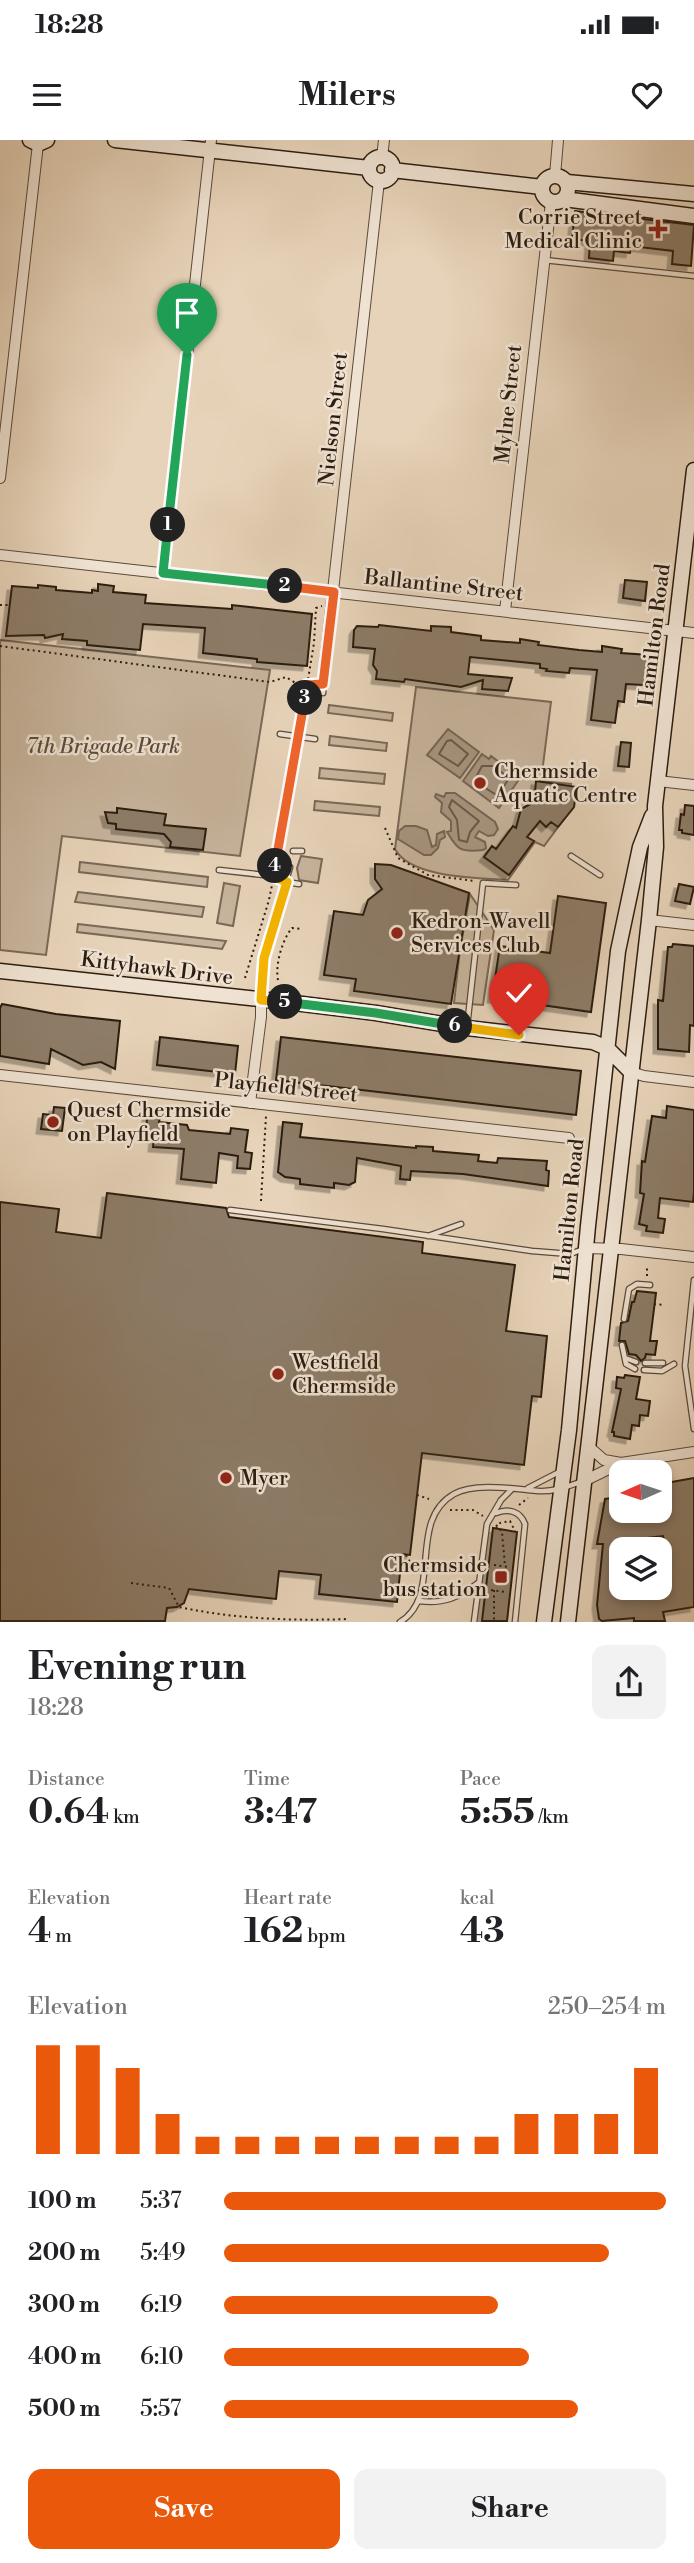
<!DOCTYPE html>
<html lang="en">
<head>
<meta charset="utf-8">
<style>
	:root { --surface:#fff; --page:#f2f2f2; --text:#202124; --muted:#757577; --accent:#ea580c }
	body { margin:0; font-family:"Libre Bodoni",serif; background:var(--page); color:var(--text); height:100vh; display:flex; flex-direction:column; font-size:26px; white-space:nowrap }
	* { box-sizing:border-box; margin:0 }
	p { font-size:23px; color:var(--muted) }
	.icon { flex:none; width:38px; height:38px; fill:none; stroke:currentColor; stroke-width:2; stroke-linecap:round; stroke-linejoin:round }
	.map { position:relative; height:1482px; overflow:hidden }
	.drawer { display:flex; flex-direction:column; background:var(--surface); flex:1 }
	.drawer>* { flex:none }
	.needle { width:46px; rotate:267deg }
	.controls { position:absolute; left:609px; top:1320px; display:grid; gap:14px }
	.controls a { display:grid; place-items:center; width:63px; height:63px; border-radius:14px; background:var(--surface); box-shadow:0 4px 10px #0003; font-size:35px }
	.pin { position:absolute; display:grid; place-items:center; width:60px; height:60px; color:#fff; margin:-72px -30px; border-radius:50% 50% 50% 0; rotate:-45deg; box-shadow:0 0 7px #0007 }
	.pin .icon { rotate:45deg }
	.km { position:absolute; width:35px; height:35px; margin:-18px; border-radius:50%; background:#222; color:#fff; font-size:19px; line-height:35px; text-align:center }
	.round { display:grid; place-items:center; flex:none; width:74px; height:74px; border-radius:14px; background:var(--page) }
	.summary { display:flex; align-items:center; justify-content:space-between; height:119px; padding:0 28px }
	h1 { font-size:38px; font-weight:700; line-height:52px }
	.figures { display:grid; grid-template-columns:repeat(3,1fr); gap:10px; height:119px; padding:7px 28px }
	.figures div { display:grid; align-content:center }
	.figures b { font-size:35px; font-weight:700 }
	.figures small { font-size:19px; font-weight:400 }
	.figures p { font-size:19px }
	.chart { height:196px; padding:14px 28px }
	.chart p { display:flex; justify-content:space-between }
	.chart svg { width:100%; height:126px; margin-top:7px; stroke:var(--accent); stroke-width:6 }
	.primary-button { display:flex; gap:14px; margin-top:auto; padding:14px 28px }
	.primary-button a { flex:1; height:80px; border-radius:14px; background:var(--accent); color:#fff; font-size:28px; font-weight:700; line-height:80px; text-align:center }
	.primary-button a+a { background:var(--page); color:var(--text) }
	ul { padding:0 28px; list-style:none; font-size:23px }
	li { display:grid; grid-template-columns:112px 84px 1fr; align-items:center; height:52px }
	li i { height:18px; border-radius:9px; background:var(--accent) }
	.status { display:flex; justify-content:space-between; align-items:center; height:49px; padding:0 35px; background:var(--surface); direction:ltr }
	.status svg { height:19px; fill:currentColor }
	header { display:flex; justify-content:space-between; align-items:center; height:91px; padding:0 28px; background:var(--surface); font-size:32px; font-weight:700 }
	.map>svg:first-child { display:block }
	.green { fill:#c7b49c; stroke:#7a6856; stroke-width:2 }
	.water { fill:#a79580; stroke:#766553; stroke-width:2 }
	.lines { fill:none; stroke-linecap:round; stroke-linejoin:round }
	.shore { stroke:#6a5948; stroke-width:2 }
	.building { fill:#8d7c68; stroke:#2c1d10; stroke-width:2; fill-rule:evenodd; filter:url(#shadow) }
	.lane-casing { stroke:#5b4a3a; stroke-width:7 }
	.street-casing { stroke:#5b4a3a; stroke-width:12 }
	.secondary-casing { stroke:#2c1d10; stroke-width:17 }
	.path { stroke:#2c1d10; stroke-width:2; stroke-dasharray:2 3.5; stroke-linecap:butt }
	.lane { stroke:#efe2d2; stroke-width:4.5 }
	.street { stroke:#efe2d2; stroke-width:10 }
	.secondary { stroke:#efe2d2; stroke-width:14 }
	.split-1-casing { stroke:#fff; stroke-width:14 }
	.split-2-casing { stroke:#fff; stroke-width:14 }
	.split-3-casing { stroke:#fff; stroke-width:14 }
	.split-4-casing { stroke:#fff; stroke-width:14 }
	.split-5-casing { stroke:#fff; stroke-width:14 }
	.split-6-casing { stroke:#fff; stroke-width:14 }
	.split-7-casing { stroke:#fff; stroke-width:14 }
	.split-1 { stroke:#22a559; stroke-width:9 }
	.split-2 { stroke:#22a559; stroke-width:9 }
	.split-3 { stroke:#f0652b; stroke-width:9 }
	.split-4 { stroke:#f0652b; stroke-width:9 }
	.split-5 { stroke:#f5b400; stroke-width:9 }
	.split-6 { stroke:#22a559; stroke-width:9 }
	.split-7 { stroke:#f5b400; stroke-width:9 }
	.poi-dot { fill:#8f2418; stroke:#efe2d2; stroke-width:2.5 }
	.labels { text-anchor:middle; stroke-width:5; stroke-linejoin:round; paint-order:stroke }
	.poi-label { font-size:21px; fill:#2c1d10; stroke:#efe2d2; text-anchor:start }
	.street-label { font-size:21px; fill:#2c1d10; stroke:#efe2d2 }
	.park-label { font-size:21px; font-style:italic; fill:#5a4a3a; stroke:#efe2d2 }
</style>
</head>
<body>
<div class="status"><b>18:28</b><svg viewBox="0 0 49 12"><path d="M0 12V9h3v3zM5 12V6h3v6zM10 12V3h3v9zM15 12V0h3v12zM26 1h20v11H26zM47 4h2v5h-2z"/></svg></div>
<header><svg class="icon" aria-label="menu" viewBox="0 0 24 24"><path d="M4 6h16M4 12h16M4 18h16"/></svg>Milers<svg class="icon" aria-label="heart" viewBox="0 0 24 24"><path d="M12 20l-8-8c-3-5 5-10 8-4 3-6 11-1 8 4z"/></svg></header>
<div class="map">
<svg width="694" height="1482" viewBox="0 0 694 1482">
	<defs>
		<filter id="shadow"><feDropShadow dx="-4.5" dy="4.5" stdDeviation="0" flood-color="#0004"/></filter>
	</defs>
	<rect width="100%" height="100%" fill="#e7d3b9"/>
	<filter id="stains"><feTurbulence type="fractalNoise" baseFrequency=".00286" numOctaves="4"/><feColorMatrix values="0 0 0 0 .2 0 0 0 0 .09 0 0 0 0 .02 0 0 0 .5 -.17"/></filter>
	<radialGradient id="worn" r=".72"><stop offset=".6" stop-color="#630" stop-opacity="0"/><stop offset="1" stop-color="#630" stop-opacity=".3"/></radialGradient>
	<!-- green -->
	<path class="green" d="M0 500 270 530 240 716 62 696 46 815 0 810Z
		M416 547 551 562 541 641 571 644 567 675 544 706 535 702 508 740C478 738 410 738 395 709Z
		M329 565 393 573 392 581 328 573Z
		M330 596 387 603 386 611 329 605Z
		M320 628 385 634 384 644 319 638Z
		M315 661 380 667 379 676 314 670Z
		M301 716 322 719 318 743 299 740 297 728Z
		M80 722 208 737 207 747 79 732Z
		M224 743 240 746 233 786 217 783Z
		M78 752 204 767 202 777 75 762Z
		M470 754 494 790 483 865 454 863 460 810Z
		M78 784 226 801 222 809 77 792Z"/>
	<!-- water -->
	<path class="water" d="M448 589 479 612 460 638 427 615Z
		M482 614 489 619 491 616 520 638 499 668 463 641Z
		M446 653H455L495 682 498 689 494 695 488 696 479 691 475 697 485 702 486 708 483 710C458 713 457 708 447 692L451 691V681L441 672 442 663 435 657 436 654 444 657Z
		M405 686H416L427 690 432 707 436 705 437 694 444 691 445 697 440 700 438 708 431 715H424L398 699 399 691Z"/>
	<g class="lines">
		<!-- shore -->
		<path class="shore" d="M451 600 468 614 458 626 439 614 447 601Z
			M482 626H493L509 638 498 656 474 641Z
			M452 660 479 681 470 692 467 702 459 700 457 680 449 667Z"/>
	</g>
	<!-- building -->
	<path class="building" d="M575 71 694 85 691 126 672 124 673 111 631 106 630 113 614 111 613 121 589 118 590 101 572 99Z
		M625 440 647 442 645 461 623 458Z
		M98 444 114 446 113 452 146 455 145 463 232 469V465L312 474 307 526 257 522V519L203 513 205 488 143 484 140 510 87 505V501L62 499 63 494 45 498 44 495 6 496 12 446 38 448V445L56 447V450L92 453V450L98 451Z
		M379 485 431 491V486L451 487V492L481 496V500L520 503V499L539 502 538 505 579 510 602 512V506L622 509 621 513 649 515V522H653L651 539H645L644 545 626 544 624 562 618 561 615 583 591 580 597 530 570 528 569 533 546 531 547 529 540 528V524L470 517 468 534 512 538 508 551 482 549 483 540 461 547 405 539 404 542 376 539 377 531 373 525 375 509 353 507 354 490 357 486 378 487Z
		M621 602 631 603 629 627 618 626Z
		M536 641 577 647 574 667 558 687 551 682 546 687 540 681 527 697 534 701 509 735 484 717 492 706 496 709 513 686 516 688 521 669 534 662Z
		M685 665 694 666V695L682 693V690H679L681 674 684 675Z
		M117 668 166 674 164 685 206 689 203 710 170 707 171 702 164 694 116 689V684L108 683 105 672 117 673Z
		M375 724 391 725 469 753 451 864 354 851 356 839 324 835 334 771 363 775 368 760 382 749 375 739Z
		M679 744 694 747 690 764 675 761Z
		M558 756 606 763 591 872 492 858 500 806 550 813Z
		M673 804 694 806V886L690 885 689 912 658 909V860L663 861 668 807H672Z
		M2 864 56 874 120 881 115 929 101 922 83 925 51 909 49 924 0 916V868Z
		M160 897 238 906 235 934 157 925Z
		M281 897 581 931 576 975 276 940Z
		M667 966 694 970V1052L693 1062 660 1058 658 1078 665 1079 663 1093 646 1091 647 1086 639 1084 644 1054 640 1053 642 1021 645 1022 652 976 666 978Z
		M54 967 65 968 62 991 41 989 43 974 53 975Z
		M147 976 160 977 159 982 187 985 189 990 230 994 231 988 248 990 245 1012 252 1013 250 1029 237 1028 238 1016 219 1013 216 1043 181 1039 184 1009 153 1007 154 998 146 997Z
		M283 982 302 984 300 997 416 1008V1006L433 1007V1011L479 1015 478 1021 497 1023 498 1018 547 1021 546 1030 549 1031 548 1046 463 1034 411 1031 410 1040 400 1039 401 1026 357 1018 355 1042 349 1045 334 1043V1048L300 1044V1039L285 1037 278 1032Z
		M107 1053 226 1068 229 1077 423 1102 422 1113 515 1125 506 1191 547 1196 541 1257 532 1256 524 1325 422 1313 410 1415 402 1414 397 1462 319 1454 321 1435 279 1431 276 1459 189 1449 184 1463 177 1467 167 1468 165 1481H0V1062L59 1069 56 1092 101 1098Z
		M637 1151 656 1153 650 1201H657L655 1215 646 1214 645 1218 641 1221 636 1215 629 1214 625 1201H619L621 1183 628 1181 632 1162H634Z
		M625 1235 640 1237 636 1259 650 1261 648 1276 640 1275 639 1286 632 1285 630 1299 614 1296V1292H612L621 1249 616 1248 617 1237 624 1238Z
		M694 1338V1467L663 1472 665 1481H634V1478L602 1481 599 1479 597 1465 603 1404H597L605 1359 621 1357V1370H660V1344ZM663 1396 669 1434 663 1435 665 1447H621V1401Z
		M493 1388 517 1392 507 1481H482Z"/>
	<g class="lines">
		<defs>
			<path id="lane" d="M544 120 694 136
				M323 553 325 522
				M280 594 315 599
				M293 711H302
				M571 716 600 735
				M219 730 273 736 287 742 299 744
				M261 855 264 818 290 727
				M467 887 483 743 516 745
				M230 1070 383 1089 532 1111 570 1114 581 1110
				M428 1096 461 1084
				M694 1140 685 1226 694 1289
				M624 1179 629 1149 637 1144 650 1145
				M622 1205 626 1224 635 1229
				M625 1218 636 1222
				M645 1223H663
				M644 1230 662 1231 674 1224
				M528 1348 561 1331
				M496 1373C508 1368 520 1371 525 1384L515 1482
				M419 1461C444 1464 458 1458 478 1443
				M400 1482C444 1456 406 1381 454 1354 474 1342 515 1349 538 1351 553 1352 566 1347 580 1342
				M474 1482 487 1384 501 1360 511 1350"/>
			<path id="street" d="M382 18 384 0
				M555 36 558 0
				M0 338 38 4
				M0 415 694 493
				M163 433 211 0
				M505 471 551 62
				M325 522 379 41
				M658 641 694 645
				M649 780 694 785
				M631 932 644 936 694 942
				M0 935 569 998
				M250 963 261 877V860
				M585 1108 621 1109 694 1117
				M588 1306 604 1320 621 1323 694 1312
				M584 1341 621 1323"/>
			<path id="secondary" d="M30 0 38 4 47 0
				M115 0 369 28
				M369 29a12 12 0 1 1 24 0a12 12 0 1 1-24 0Z
				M392 30 542 47
				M542 49a13 13 0 1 1 26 0a13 13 0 1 1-26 0Z
				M567 42 694 54
				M564 59 694 76
				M0 831 286 862 376 873 467 888 593 902 607 908 631 932
				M544 1482 569 1290 588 1086 618 811 640 707 652 676
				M568 1482 649 780 656 707 655 666 694 330"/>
		</defs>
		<!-- lane casing -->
		<use href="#lane" class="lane-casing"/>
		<!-- street casing -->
		<use href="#street" class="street-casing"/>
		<!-- secondary casing -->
		<use href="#secondary" class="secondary-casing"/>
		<!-- path -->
		<path class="path" d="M0 465H9
			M0 506 270 542 286 537 297 544 315 545
			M300 588 314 503 316 468 322 466
			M385 688 398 718 428 735 475 741
			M274 729 297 604
			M245 838 269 760 272 745
			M278 840C275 825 282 800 292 788L301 789
			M261 1061 266 976
			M647 1136V1126
			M654 1164 664 1165
			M417 1355 429 1359
			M519 1365 528 1358
			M450 1370H473L483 1376
			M496 1385 502 1392 505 1426
			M496 1388 500 1383 510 1381 515 1391
			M406 1415 412 1426
			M494 1425 508 1427
			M131 1443 169 1448 179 1467C235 1479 291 1481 348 1479
			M491 1450 505 1452
			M494 1450V1482"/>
		<!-- lane -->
		<use href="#lane" class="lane"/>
		<!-- street -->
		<use href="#street" class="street"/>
		<!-- secondary -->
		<use href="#secondary" class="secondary"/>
	</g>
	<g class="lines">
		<defs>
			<path id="split-1" d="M168 385 187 215"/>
			<path id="split-2" d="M168 385 163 433 285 446"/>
			<path id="split-3" d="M285 446 334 452 323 544 307 545 305 558"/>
			<path id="split-4" d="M275 726 305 558"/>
			<path id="split-5" d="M275 726 273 736 287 742 264 818 261 860 285 862"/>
			<path id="split-6" d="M285 862 376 873 455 886"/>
			<path id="split-7" d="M455 886 519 895"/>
		</defs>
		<!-- split-1 casing -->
		<use href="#split-1" class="split-1-casing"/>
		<!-- split-2 casing -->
		<use href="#split-2" class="split-2-casing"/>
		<!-- split-3 casing -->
		<use href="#split-3" class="split-3-casing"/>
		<!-- split-4 casing -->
		<use href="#split-4" class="split-4-casing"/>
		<!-- split-5 casing -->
		<use href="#split-5" class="split-5-casing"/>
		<!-- split-6 casing -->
		<use href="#split-6" class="split-6-casing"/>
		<!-- split-7 casing -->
		<use href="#split-7" class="split-7-casing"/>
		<!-- split-1 -->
		<use href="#split-1" class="split-1"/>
		<!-- split-2 -->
		<use href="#split-2" class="split-2"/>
		<!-- split-3 -->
		<use href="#split-3" class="split-3"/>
		<!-- split-4 -->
		<use href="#split-4" class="split-4"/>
		<!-- split-5 -->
		<use href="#split-5" class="split-5"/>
		<!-- split-6 -->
		<use href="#split-6" class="split-6"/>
		<!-- split-7 -->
		<use href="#split-7" class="split-7"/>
	</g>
	<!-- markers -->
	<g class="poi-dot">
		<path d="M654.5 78.5h7v7h7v7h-7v7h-7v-7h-7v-7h7z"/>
		<circle cx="480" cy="643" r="7"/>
		<circle cx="397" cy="793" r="7"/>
		<circle cx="53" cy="982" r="7"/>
		<circle cx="278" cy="1234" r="7"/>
		<circle cx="226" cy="1338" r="7"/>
		<rect x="494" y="1430" width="14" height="14" rx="3.5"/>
	</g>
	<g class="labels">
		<!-- poi labels -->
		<g class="poi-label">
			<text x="642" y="84" text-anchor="end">Corrie Street<tspan x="642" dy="24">Medical Clinic</tspan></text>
			<text x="494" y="638">Chermside<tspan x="494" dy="24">Aquatic Centre</tspan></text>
			<text x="411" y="788">Kedron-Wavell<tspan x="411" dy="24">Services Club</tspan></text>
			<text x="67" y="977">Quest Chermside<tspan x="67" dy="24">on Playfield</tspan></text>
			<text x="292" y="1229">Westfield<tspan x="292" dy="24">Chermside</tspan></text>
			<text x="240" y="1345">Myer</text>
			<text x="487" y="1432" text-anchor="end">Chermside<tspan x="487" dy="24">bus station</tspan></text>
		</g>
		<!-- street labels -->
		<g class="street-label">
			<text transform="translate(508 264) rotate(-84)" y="7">Mylne Street</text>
			<text transform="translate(333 279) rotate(-84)" y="7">Nielson Street</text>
			<text transform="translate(444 445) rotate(6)" y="7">Ballantine Street</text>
			<text transform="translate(654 495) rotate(-83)" y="7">Hamilton Road</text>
			<text transform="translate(157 828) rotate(7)" y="7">Kittyhawk Drive</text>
			<text transform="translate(286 947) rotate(6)" y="7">Playfield Street</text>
			<text transform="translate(569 1070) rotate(-84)" y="7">Hamilton Road</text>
		</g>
		<!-- park labels -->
		<g class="park-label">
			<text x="103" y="613">7th Brigade Park</text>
		</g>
	</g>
	<rect width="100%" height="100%" filter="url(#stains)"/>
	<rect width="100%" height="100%" fill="url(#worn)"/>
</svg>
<div class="controls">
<a><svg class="needle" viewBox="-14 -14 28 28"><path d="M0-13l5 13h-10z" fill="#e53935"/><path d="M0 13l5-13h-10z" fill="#757577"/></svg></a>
<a><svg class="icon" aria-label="layers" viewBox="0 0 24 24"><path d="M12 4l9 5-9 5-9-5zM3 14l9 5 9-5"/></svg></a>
</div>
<div class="pin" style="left:187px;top:215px;background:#1e9e55"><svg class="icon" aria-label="arrive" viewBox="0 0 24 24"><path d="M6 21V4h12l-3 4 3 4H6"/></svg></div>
<div class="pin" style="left:519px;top:895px;background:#d93025"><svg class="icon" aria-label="check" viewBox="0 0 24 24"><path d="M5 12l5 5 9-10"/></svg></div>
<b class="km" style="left:168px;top:385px">1</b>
<b class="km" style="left:285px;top:446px">2</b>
<b class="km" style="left:305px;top:558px">3</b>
<b class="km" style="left:275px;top:726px">4</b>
<b class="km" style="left:285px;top:862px">5</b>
<b class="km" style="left:455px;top:886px">6</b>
</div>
<section class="drawer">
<div class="summary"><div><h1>Evening run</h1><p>18:28</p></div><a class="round"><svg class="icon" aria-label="share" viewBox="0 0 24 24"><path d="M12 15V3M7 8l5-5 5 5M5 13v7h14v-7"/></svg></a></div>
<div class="figures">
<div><p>Distance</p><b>0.64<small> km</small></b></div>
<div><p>Time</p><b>3:47</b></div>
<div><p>Pace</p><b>5:55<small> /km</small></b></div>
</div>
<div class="figures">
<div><p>Elevation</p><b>4<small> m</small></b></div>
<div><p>Heart rate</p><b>162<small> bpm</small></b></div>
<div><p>kcal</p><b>43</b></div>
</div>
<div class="chart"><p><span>Elevation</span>250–254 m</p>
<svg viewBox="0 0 160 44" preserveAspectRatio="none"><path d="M5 44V6M15 44V6M25 44V14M35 44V30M45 44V38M55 44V38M65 44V38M75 44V38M85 44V38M95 44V38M105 44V38M115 44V38M125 44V30M135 44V30M145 44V30M155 44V14"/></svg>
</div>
<ul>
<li><b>100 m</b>5:37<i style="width:100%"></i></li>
<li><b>200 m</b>5:49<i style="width:87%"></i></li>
<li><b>300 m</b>6:19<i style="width:62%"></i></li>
<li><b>400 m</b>6:10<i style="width:69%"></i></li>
<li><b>500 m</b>5:57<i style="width:80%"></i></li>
</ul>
<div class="primary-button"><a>Save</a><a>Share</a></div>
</section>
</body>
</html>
